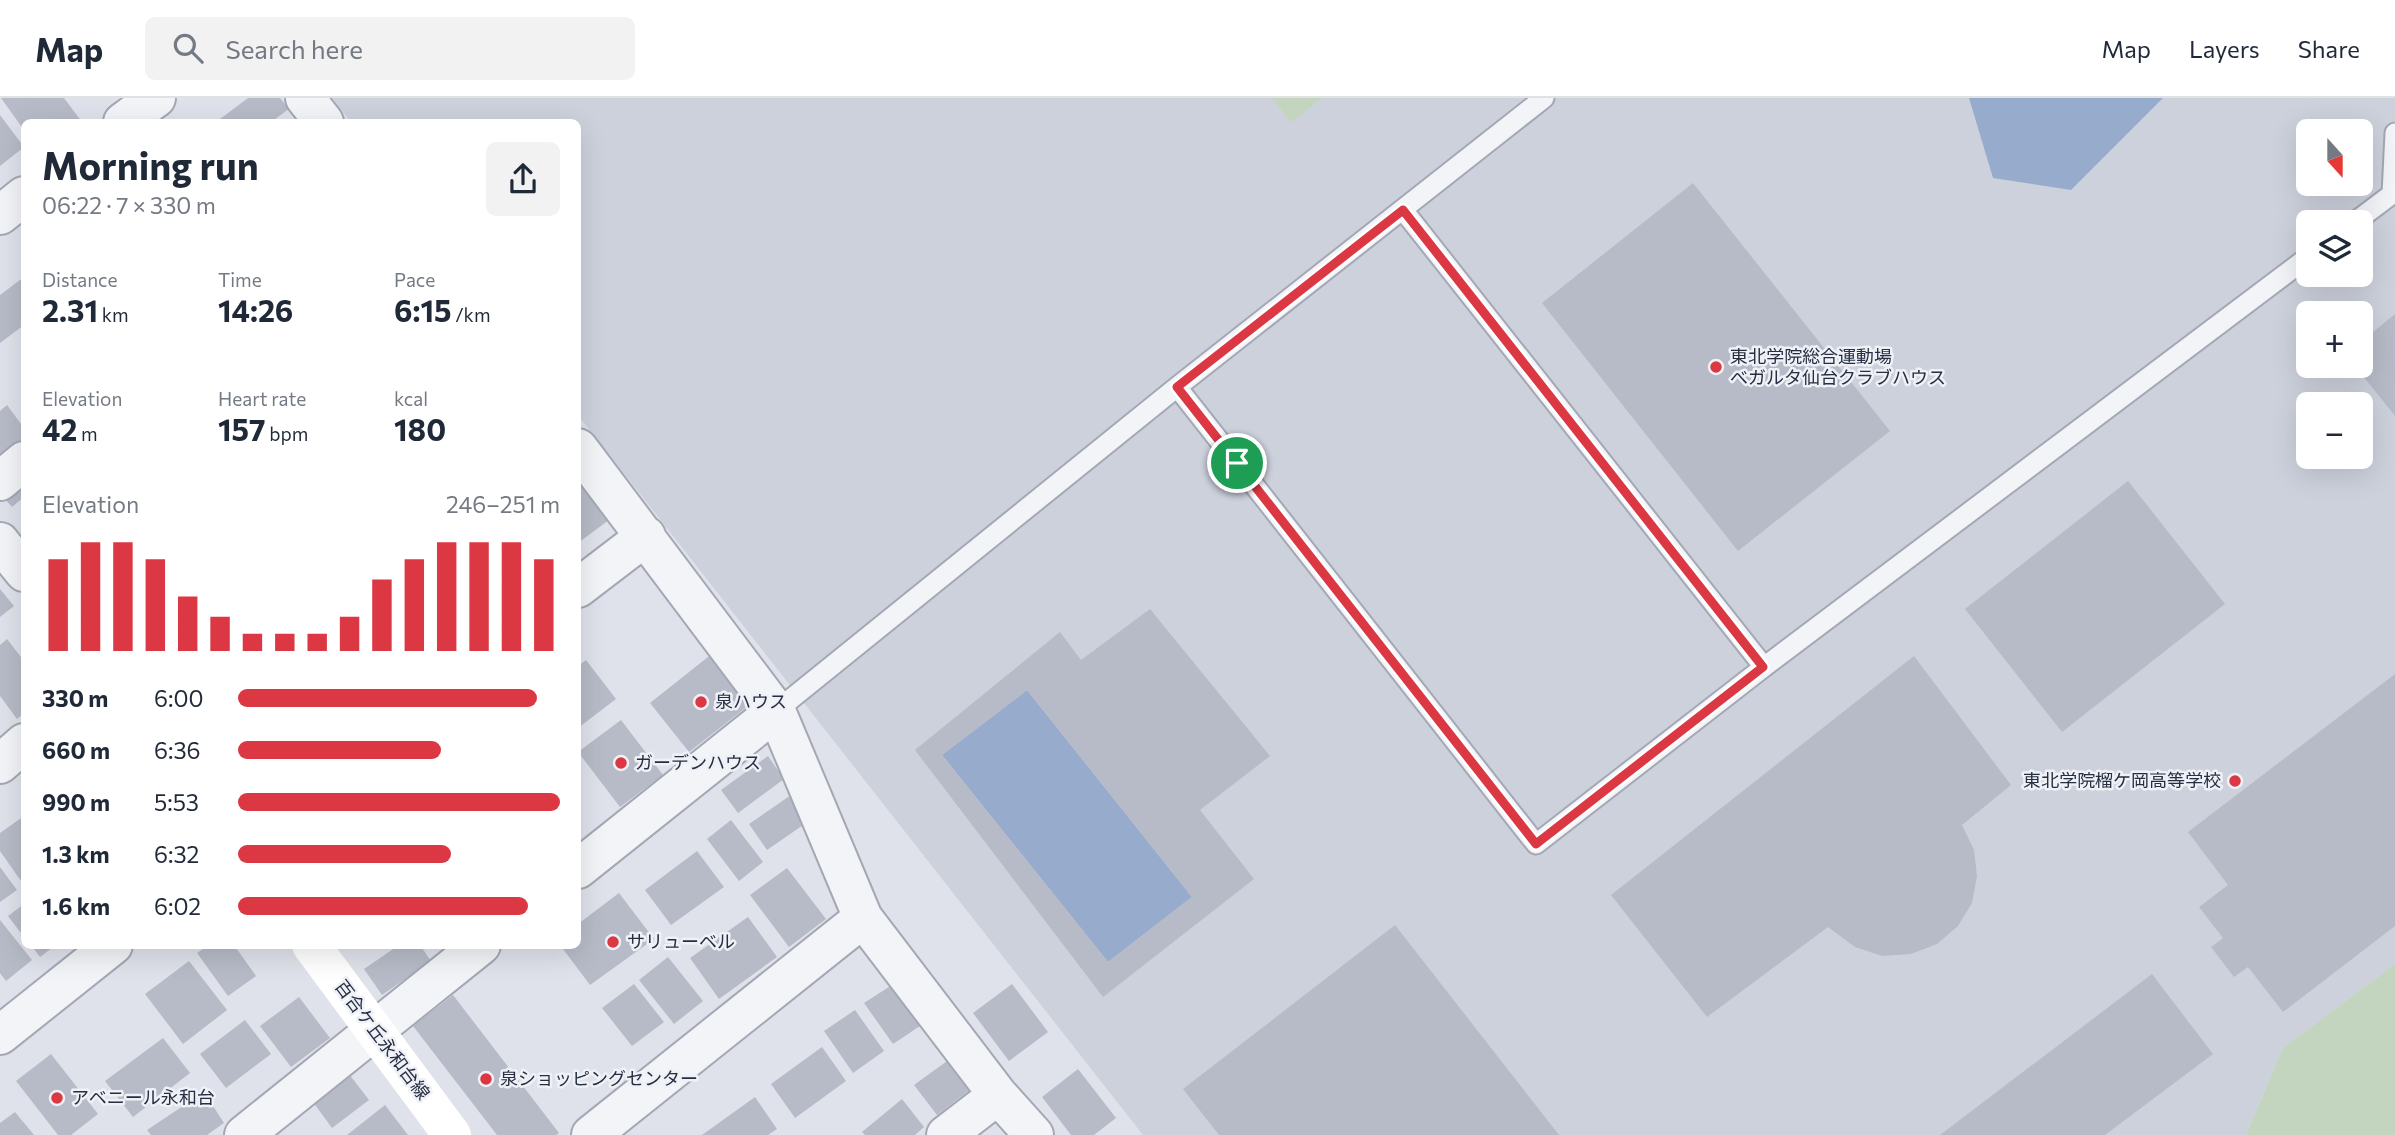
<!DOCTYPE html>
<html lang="en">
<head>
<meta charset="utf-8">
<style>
	:root { --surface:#fff; --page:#f2f2f3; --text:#1f2937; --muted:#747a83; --line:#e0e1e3; --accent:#db3843 }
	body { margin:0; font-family:Commissioner,"Noto Sans JP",sans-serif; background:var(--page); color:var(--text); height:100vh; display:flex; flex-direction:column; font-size:26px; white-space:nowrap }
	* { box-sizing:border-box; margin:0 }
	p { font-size:23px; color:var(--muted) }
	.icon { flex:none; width:38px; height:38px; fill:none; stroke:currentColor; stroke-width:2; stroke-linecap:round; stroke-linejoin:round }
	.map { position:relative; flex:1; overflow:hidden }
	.side { position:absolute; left:21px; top:21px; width:560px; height:830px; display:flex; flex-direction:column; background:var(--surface); border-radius:10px; box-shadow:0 7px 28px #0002 }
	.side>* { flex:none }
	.needle { width:46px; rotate:159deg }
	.controls { position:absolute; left:2296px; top:21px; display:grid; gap:14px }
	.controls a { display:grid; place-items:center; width:77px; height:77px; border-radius:10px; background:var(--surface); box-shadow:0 7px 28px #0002; font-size:35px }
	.pin { position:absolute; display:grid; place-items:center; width:60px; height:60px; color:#fff; margin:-30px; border:4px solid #fff; border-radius:50%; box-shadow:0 2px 7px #0007 }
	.round { display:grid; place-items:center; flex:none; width:74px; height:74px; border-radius:10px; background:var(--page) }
	.overview { display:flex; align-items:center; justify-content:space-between; height:119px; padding:0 21px }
	h1 { font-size:38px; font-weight:700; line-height:52px }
	.stats { display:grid; grid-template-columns:repeat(3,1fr); gap:10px; height:119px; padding:7px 21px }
	.stats div { display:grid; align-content:center }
	.stats b { font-size:30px; font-weight:700 }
	.stats small { font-size:19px; font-weight:400 }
	.stats p { font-size:19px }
	.chart { height:196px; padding:14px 21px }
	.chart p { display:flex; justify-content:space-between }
	.chart svg { width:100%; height:126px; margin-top:7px; stroke:var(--accent); stroke-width:6 }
	ul { padding:0 21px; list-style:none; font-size:23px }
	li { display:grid; grid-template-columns:112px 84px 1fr; align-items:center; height:52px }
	li i { height:18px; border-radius:9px; background:var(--accent) }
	header { display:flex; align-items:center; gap:42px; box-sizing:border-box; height:98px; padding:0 35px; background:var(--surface); border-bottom:2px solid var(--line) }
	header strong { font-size:33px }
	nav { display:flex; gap:38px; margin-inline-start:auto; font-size:24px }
	.search { width:490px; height:63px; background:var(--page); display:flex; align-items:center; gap:18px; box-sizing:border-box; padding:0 24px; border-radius:10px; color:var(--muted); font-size:26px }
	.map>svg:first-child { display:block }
	.built { fill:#cdd1dc; fill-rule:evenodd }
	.green { fill:#c3d4bf }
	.water { fill:#97accd }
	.building { fill:#b6bbc7; fill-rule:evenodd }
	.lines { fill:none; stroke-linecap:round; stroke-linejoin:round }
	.lane-casing { stroke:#a4a8b4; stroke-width:23 }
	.street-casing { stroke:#a4a8b4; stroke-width:42 }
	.lane { stroke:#f2f4f8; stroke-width:19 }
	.street { stroke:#f2f4f8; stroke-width:38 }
	.secondary { stroke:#fff; stroke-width:38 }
	.route-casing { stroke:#fff; stroke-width:14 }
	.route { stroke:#db3843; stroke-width:9 }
	.poi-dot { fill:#db3843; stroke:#eff1f7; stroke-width:2.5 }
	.labels { text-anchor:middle; stroke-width:5; stroke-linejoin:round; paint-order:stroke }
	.poi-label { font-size:18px; fill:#262e42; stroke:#eff1f7; text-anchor:start }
	.street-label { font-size:18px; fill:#262e42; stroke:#eff1f7 }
</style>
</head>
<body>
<header>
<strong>Map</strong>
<div class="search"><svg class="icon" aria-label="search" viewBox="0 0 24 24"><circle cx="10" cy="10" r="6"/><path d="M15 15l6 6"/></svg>Search here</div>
<nav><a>Map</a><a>Layers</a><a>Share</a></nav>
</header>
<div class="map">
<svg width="2395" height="1037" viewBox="0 0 2395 1037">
	<rect width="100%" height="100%" fill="#dfe2ea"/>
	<!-- built -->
	<path class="built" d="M332 0H2395V866L2283 950 2246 1037H1143L578 317V24H351ZM2308 33H2361V86H2308ZM2308 124H2361V177H2308ZM2308 215H2361V268H2308ZM2308 306H2361V359H2308Z"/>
	<!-- green -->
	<path class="green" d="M1272 0H1322L1291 24Z
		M2395 866V1037H2246L2283 950Z"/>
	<!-- water -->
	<path class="water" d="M1969 0H2163L2071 92 1993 80Z
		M1027 592 1192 799 1108 864 942 657Z"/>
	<!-- building -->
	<path class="building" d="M1 0H64L82 24H24V32Z
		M248 0H280L289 11 271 24H216Z
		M0 17 24 49 0 68Z
		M1693 85 1890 333 1738 453 1542 205Z
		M24 179V227L0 245V197Z
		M2395 216V318L2355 268H2361V244Z
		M7 307 24 330V344L0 362V313Z
		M584 380 613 419 578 445V384Z
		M24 383V399L12 409 4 400Z
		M2128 383 2225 506 2062 634 1965 511Z
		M0 491 14 508 0 519Z
		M1150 511 1270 658 1200 712 1254 781 1103 899 915 652 1060 534 1081 562ZM1027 592 1192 799 1108 864 942 657Z
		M7 541 24 563V615L17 621 0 598V547Z
		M713 555 753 604 689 654 650 605Z
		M1914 558 2011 687 1962 727 1974 752 1977 778 1972 805 1958 828 1937 846 1911 856 1882 858 1855 849 1828 829 1707 919 1611 797Z
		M586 562 616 601 578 630V568Z
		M2395 576V828L2283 914 2248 869 2234 879 2211 849 2223 840 2199 809 2228 787 2188 734Z
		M621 622 663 677 620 709 578 654Z
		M768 658 784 681 738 715 721 692Z
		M791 697 809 723 767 752 749 726Z
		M24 718V781L21 783 0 753V735Z
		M731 722 763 764 739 783 707 741Z
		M697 753 724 789 671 827 645 792Z
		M0 769 17 792 0 804Z
		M787 770 826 821 789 849 750 797Z
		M619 795 654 841 590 887 560 847H578V826Z
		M24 806V839L8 818Z
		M748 819 777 859 719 901 690 860Z
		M0 822 32 862 6 883 0 875Z
		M1395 827 1559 1037H1219L1183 991Z
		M31 847H56L40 859Z
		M209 847H234L256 878 228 898 197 855Z
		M399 847H420L431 863 382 897 364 871Z
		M668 859 703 903 674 926 639 882Z
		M189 863 227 912 183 946 145 896Z
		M2152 876 2213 956 2105 1037H1940Z
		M895 885 923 926 893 946 864 905Z
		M634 886 664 924 632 948 602 910Z
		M1012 886 1048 934 1009 963 973 915Z
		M453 897 559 1035 556 1037H497L413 928Z
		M299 899 330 940 291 969 260 928Z
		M855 912 884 953 853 975 824 933Z
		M245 922 271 956 226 990 200 956Z
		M163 940 190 975 133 1019 105 983Z
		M822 949 846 983 795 1020 771 986Z
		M51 956 98 1016 71 1037H58L16 983Z
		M954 958 976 987 937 1017 914 987Z
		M1078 971 1116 1020 1094 1037H1071L1042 999Z
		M349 976 369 1002 332 1030 313 1004Z
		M204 994 224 1025 207 1037H151L147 1032Z
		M755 999 777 1031 768 1037H702Z
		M902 1001 924 1029 915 1037H865L862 1034Z
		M385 1007 408 1037H347Z
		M15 1014 34 1037H0V1025Z"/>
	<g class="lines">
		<defs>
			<path id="lane" d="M1403 112 1764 569 2308 159
				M2355 124 2392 96 2395 35
				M1177 289 1536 746 1764 569
				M776 613 1177 289 1544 0"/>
			<path id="street" d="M305 0 324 24
				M123 24 156 0
				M0 117 24 98
				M578 350 776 613 863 820 998 997 1034 1037
				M0 383 24 363
				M0 444 24 474
				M578 490 646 438
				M0 666 24 645
				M578 771 776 613
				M0 937 113 847
				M244 1037 481 847
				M591 1037 863 820
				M946 1037 998 997"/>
		</defs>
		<!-- lane casing -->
		<use href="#lane" class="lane-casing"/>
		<!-- street casing -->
		<use href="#street" class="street-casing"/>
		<!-- lane -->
		<use href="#lane" class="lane"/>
		<!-- street -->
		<use href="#street" class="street"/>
		<!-- secondary -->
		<path class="secondary" d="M311 847 452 1037"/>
	</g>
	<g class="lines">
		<defs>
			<path id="route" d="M1403 112 1763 569 1536 746 1177 289Z"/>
		</defs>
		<!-- route casing -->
		<use href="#route" class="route-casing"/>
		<!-- route -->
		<use href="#route" class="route"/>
	</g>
	<!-- markers -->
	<g class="poi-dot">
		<circle cx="1716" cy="269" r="7"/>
		<circle cx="701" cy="604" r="7"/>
		<circle cx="621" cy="665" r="7"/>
		<circle cx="2235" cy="683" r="7"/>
		<circle cx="613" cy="844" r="7"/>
		<circle cx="486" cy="981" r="7"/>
		<circle cx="57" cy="1000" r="7"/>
	</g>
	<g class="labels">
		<!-- poi labels -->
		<g class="poi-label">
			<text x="1730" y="265">東北学院総合運動場<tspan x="1730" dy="21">べガルタ仙台クラブハウス</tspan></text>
			<text x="715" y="610">泉ハウス</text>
			<text x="635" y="671">ガーデンハウス</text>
			<text x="2221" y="689" text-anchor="end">東北学院榴ケ岡高等学校</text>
			<text x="627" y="850">サリューベル</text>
			<text x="500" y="987">泉ショッピングセンター</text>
			<text x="71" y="1006">アベニール永和台</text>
		</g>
		<!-- street labels -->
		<g class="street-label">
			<text transform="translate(382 942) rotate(53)" y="6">百合ケ丘永和台線</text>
		</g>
	</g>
</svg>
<div class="controls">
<a><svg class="needle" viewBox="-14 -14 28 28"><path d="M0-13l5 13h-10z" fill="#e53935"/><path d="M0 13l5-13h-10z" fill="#747a83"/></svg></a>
<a><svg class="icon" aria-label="layers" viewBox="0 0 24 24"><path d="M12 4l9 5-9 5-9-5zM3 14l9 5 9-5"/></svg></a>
<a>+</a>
<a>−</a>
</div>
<div class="pin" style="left:1237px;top:365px;background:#1e9e55"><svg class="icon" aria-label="arrive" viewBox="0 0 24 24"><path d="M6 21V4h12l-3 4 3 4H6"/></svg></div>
<section class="side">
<div class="overview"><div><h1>Morning run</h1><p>06:22 · 7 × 330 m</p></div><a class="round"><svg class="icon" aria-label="share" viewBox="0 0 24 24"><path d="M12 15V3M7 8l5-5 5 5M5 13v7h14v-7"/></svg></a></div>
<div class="stats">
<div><p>Distance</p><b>2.31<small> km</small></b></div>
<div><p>Time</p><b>14:26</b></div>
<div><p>Pace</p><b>6:15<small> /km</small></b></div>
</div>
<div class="stats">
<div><p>Elevation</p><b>42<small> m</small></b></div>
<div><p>Heart rate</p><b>157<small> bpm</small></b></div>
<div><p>kcal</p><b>180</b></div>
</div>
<div class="chart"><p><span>Elevation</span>246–251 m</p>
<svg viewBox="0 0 160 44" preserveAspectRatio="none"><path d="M5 44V12M15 44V6M25 44V6M35 44V12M45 44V25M55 44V32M65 44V38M75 44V38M85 44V38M95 44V32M105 44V19M115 44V12M125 44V6M135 44V6M145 44V6M155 44V12"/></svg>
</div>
<ul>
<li><b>330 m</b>6:00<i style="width:93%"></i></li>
<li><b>660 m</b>6:36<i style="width:63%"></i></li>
<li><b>990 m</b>5:53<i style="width:100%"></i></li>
<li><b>1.3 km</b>6:32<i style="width:66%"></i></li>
<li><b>1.6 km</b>6:02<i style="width:90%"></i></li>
</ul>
</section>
</div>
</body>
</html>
